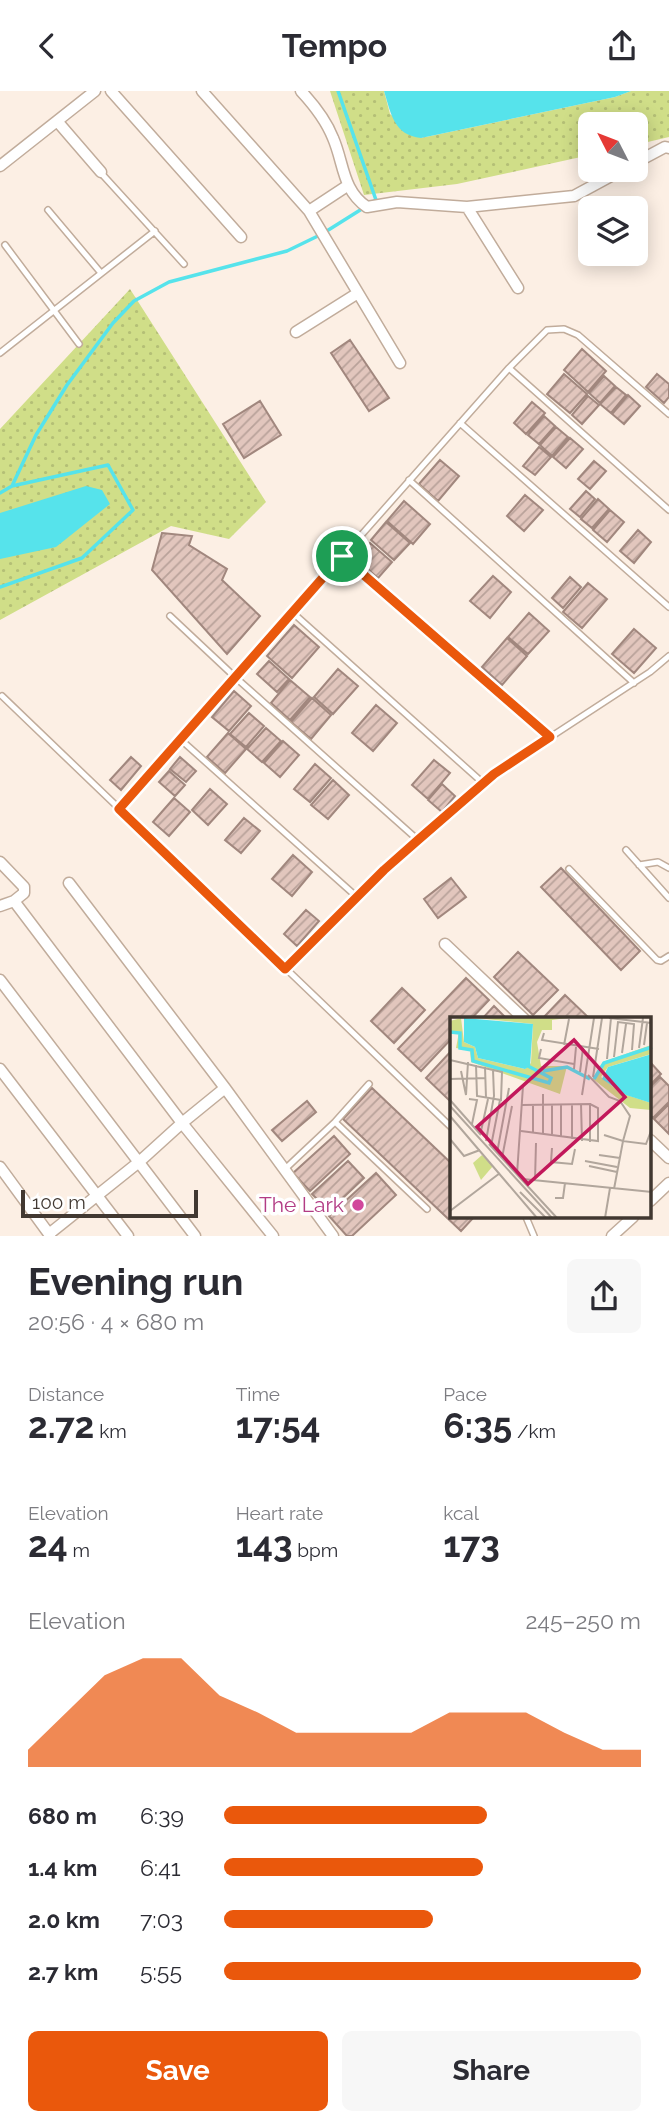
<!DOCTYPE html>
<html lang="en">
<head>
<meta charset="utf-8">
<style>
	:root { --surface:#fff; --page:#f7f7f7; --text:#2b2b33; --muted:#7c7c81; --accent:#ea580c }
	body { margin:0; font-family:Raleway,sans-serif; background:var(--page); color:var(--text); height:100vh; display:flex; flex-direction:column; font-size:26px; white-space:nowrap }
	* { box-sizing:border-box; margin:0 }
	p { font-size:23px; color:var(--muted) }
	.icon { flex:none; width:38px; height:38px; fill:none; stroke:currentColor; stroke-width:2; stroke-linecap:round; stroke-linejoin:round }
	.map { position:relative; height:1145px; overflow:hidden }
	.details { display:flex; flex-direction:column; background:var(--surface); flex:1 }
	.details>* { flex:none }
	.needle { width:46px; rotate:312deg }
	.buttons { position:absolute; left:578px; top:21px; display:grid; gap:14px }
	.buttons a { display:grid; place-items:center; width:70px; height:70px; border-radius:10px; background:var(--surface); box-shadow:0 4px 18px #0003; font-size:35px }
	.scale { position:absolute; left:21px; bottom:18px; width:177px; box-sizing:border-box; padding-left:7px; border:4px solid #413831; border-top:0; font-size:19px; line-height:24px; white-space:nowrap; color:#413831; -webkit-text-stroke:5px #fff; paint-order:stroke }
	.pin { position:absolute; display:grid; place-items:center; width:60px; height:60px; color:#fff; margin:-30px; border:4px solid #fff; border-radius:50%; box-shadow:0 2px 7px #0007 }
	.round { display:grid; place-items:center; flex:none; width:74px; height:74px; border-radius:10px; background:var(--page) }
	.overview { display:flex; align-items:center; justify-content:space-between; height:119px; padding:0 28px }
	h1 { font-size:38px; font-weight:700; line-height:52px }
	.figures { display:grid; grid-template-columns:repeat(3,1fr); gap:10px; height:119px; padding:7px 28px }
	.figures div { display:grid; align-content:center }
	.figures b { font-size:35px; font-weight:700 }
	.figures small { font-size:19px; font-weight:400 }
	.figures p { font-size:19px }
	.chart { height:196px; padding:14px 28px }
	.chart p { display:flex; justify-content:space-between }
	.chart svg { width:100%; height:126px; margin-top:7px; fill:var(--accent); opacity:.7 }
	.action { display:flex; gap:14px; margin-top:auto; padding:14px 28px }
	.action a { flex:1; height:80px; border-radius:10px; background:var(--accent); color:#fff; font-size:28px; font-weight:700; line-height:80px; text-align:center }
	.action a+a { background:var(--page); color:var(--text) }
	ul { padding:0 28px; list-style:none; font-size:23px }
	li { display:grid; grid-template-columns:112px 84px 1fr; align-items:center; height:52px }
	li i { height:18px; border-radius:9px; background:var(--accent) }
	header { display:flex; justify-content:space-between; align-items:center; height:91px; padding:0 28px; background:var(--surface); font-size:32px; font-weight:700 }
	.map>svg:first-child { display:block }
	.park { fill:url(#park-dots) }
	.water { fill:#56e3eb }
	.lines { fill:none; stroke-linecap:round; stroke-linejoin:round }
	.stream { stroke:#56e3eb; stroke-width:3.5 }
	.building { fill:url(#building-hatch); stroke:#a1877e; stroke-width:2 }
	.service-casing { stroke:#c1ac9b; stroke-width:8 }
	.minor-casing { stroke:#c1ac9b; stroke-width:13 }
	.service { stroke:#fff; stroke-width:5 }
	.minor { stroke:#fff; stroke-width:10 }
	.route-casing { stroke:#fff; stroke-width:14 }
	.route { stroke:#ea580c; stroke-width:9 }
	.hotel-dot { fill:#d1479c; stroke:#fff; stroke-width:2.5 }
	.labels { text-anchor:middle; stroke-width:7; stroke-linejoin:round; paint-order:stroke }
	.hotel-label { font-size:21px; fill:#b23c85; stroke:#fff; text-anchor:end }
	.inset-river { fill:none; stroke:#56e3eb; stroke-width:3.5 }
	.inset-road { fill:none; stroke:#b1a69c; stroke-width:2 }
	.view { fill:#c2185b; fill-opacity:0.15; stroke:#c2185b; stroke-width:3.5 }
	.inset-edge { fill:none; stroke:#413831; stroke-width:3.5 }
</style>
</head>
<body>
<header><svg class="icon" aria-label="back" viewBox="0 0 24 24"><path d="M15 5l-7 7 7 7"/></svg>Tempo<svg class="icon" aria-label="share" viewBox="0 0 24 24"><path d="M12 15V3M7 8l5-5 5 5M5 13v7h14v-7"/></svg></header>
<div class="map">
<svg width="669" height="1145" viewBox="0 0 669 1145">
	<defs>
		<pattern id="park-dots" width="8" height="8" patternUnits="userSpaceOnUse" patternTransform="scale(1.75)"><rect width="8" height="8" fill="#d0de88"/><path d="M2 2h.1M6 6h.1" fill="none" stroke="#b4bf76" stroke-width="1.8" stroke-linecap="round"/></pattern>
		<pattern id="building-hatch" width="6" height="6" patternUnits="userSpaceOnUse" patternTransform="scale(1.75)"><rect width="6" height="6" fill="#e2c6bd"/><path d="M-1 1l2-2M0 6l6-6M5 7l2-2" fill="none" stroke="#b9a29a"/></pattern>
	</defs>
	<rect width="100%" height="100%" fill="#fcefe4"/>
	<!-- park -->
	<path class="park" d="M330 0H384L390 23 421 47 615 6 631 0H669V46L635 54V33H590V64L457 93 364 104Z
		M130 198 266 411 229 448 171 435 0 529V338Z"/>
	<!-- water -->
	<path class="water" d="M384 0H631L615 6 421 47C394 44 391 23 384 0Z
		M86 395 102 399 110 413 56 456 0 468V422Z"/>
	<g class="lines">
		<!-- stream -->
		<path class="stream" d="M338 0 376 109 374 110
			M12 395 36 344 67 294 113 232 134 210 169 191 287 160 322 143 365 116
			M0 402 12 395 108 374 133 419 82 467 0 496"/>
	</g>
	<!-- building -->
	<path class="building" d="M350 249 389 307 369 320 331 262Z
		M582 258 606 280 588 301 564 279Z
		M564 283 587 303 570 322 547 303Z
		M657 283 669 293V306L664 312 646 296Z
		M604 285 615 295 600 312 589 302Z
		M616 296 626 304 611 322 600 313Z
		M628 304 640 315 624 333 612 323Z
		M588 305 599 314 582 333 572 324Z
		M260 310 281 344 244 367 223 333Z
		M532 311 545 322 526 343 514 332Z
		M544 325 555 335 539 353 528 344Z
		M556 336 568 346 552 365 540 354Z
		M570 347 583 358 566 377 553 366Z
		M539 356 551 366 535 384 523 375Z
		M440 369 459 385 438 410 419 393Z
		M594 370 606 380 590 398 578 388Z
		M586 400 595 408 580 426 570 418Z
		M525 404 543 419 524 440 507 425Z
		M598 408 609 418 592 437 581 428Z
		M404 410 430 433 413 453 387 430Z
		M610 419 624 431 607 451 593 439Z
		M386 431 410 452 394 469 371 449Z
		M638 439 651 451 634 472 620 460Z
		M162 442 192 445 189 454 227 478 222 489 260 525 227 563 152 479Z
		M370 452 392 471 378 487 356 468Z
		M493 485 511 501 490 527 470 510Z
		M570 486 581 496 563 517 552 507Z
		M588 492 607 508 582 537 563 521Z
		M529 522 549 540 528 563 508 546Z
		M294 534 319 556 292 587 267 565Z
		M634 538 656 557 634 582 612 563Z
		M507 547 527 565 502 594 482 576Z
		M269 570 289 588 277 601 257 583Z
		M338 578 358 595 333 623 314 606Z
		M290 589 310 606 290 629 271 612Z
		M234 600 251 615 229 640 212 626Z
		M312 607 331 624 311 648 291 631Z
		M376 614 397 632 373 660 352 642Z
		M249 622 264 635 246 656 230 643Z
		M266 637 281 650 262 671 247 658Z
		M228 642 246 658 225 682 207 666Z
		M283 650 299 664 280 686 264 672Z
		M131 666 141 675 121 699 110 689Z
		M180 666 196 680 186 691 170 678Z
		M434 669 450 682 428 708 412 694Z
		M315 673 331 687 310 711 294 698Z
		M169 680 185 694 175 705 159 691Z
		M333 689 349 704 328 728 311 714Z
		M442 693 455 705 442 721 428 709Z
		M210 698 227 713 208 734 192 719Z
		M174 707 190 721 169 745 153 731Z
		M244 727 260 740 241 762 225 749Z
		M293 764 312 781 292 805 272 788Z
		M561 777 640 860 621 879 541 796Z
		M451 787 466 806 438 827 424 808Z
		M306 819 319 830 297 855 284 843Z
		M518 861 558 899 533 924 494 886Z
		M466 887 489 909 471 928H452V947L421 980 398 958Z
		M402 897 425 919 394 952 371 930Z
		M565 904 590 928H542Z
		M494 915 507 928H482Z
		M452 959V1012L426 987Z
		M650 971 661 983 650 994Z
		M660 986 669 995V1011L653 1027 650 1024V996Z
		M372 997 452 1073V1126H474L461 1140 343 1028Z
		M307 1010 316 1021 282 1050 272 1039Z
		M669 1013V1043L654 1028Z
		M334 1045 350 1063 310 1100 293 1082Z
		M348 1070 364 1087 329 1120 312 1103Z
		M376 1082 396 1104 352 1145H347L329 1125Z"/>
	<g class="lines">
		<defs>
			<path id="service" d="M101 82 184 173
				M48 119 101 182
				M5 154 79 253
				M0 262 155 140
				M509 277 547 239 564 238 578 244 669 323
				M460 332 669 516
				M409 389 634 592
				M342 465 550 646
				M292 521 483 692
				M170 525 235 586 418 749
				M2 605 452 1037
				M180 648 357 806
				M119 718 509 277 669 419
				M626 759 669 807
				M639 774 658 771 669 777
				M569 778 657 869 661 870 669 865
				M285 878 384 779 494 683 650 581 669 565
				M335 1031 427 1118
				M284 1079 335 1031 369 993
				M526 1126 534 1145"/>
			<path id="minor" d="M111 0 241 146
				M202 0 309 120 400 272
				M301 0C314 14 326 29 333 47 344 72 342 99 367 116L397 111 467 116 574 105 622 79
				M57 30 101 81
				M635 72 665 56 669 57
				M0 75 95 0
				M467 116 518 197
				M309 120 347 95
				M296 241 358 202
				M0 771 24 796V802L14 810 0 815
				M69 792 225 997 333 1145
				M14 810 182 1032 273 1145
				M445 853 524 928
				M0 889 195 1145
				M0 978 128 1145
				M650 1049 669 1067
				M0 1076 49 1143
				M650 1110 669 1092
				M50 1145 49 1143 139 1071 182 1032 225 997
				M612 1145 633 1126"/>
		</defs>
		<!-- service casing -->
		<use href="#service" class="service-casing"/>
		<!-- minor casing -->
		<use href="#minor" class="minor-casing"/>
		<!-- service -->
		<use href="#service" class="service"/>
		<!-- minor -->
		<use href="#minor" class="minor"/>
	</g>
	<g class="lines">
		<defs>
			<path id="route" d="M342 465 550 646 494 683 418 749 384 779 285 878 119 718Z"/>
		</defs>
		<!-- route casing -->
		<use href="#route" class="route-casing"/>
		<!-- route -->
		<use href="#route" class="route"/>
	</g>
	<!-- markers -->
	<circle class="hotel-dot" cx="358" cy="1114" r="7"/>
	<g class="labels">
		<!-- hotel labels -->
		<g class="hotel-label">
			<text x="344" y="1121">The Lark</text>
		</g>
	</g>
	<!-- overview -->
	<g transform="translate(450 926)">
		<rect width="201" height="201" fill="#fcefe4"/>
		<path d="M32 138 43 149 31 163 23 146Z" fill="#d0de88"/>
		<path d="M11 1 14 25 25 30 28 41 75 52 81 46 83 7 26 1H117L102 3V13H92L87 25 91 49H117L110 77 21 45 20 33 6 31 9 15 0 14V4ZM201 28V37L158 50 151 60 171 76 201 86V93L180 91 143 62 153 45Z" fill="#d0de88"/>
		<path d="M14 1 83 7 80 49 75 52 28 41 25 30 14 25ZM202 37 201 86 176 78 152 62 158 50Z" fill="#56e3eb"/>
		<path class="inset-river" d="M0 15 10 16V31L22 33 23 44 99 66 101 61 78 49M93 54 117 50 140 62M144 62 154 46 202 30"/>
		<path class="inset-road" d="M159 1 202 6M94 16 92 23 149 32M114 28 119 2M194 28 197 6M189 31 193 1M91 32 89 41 124 47M172 36 176 7M164 40 168 5 184 7 182 33M157 42 161 1M0 43 43 53 44 79 36 124M26 48 27 79 51 83 52 55 43 53M35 50 36 81M124 52 126 30M11 54 16 78 18 45M130 55 133 31M138 58 159 80 170 84 180 99 173 124 154 118M143 60 152 1M0 62 35 61M132 78 144 1M19 82 27 83 22 107M0 83 31 118M111 87V119M131 87 132 124M72 88 140 87V125M83 88V115M102 88V117M0 89 102 201M0 99 87 201M31 114 38 82M71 114 148 124V91L140 87M93 116V77M0 122 14 139 30 133M122 122V87M39 127 107 201M41 129 50 83M102 131 101 145 122 147 125 132M47 136 59 71M149 138 170 141M52 141 62 89M135 144 167 150M139 149 167 155M67 157 73 69M73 162 202 175M85 163 86 126M164 172 173 124 196 127 201 114M70 175 96 201M105 181H113L115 166M0 194 50 156M155 201 160 171"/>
		<path class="view" d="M124 23 175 80 78 167 27 110Z"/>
		<rect width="201" height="201" class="inset-edge"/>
	</g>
</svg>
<div class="buttons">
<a><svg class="needle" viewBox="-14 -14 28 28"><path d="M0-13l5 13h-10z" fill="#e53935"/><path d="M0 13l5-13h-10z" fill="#7c7c81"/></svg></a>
<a><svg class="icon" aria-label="layers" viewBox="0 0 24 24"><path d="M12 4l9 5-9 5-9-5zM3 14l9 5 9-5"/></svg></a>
</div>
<div class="scale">100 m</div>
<div class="pin" style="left:342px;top:465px;background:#1e9e55"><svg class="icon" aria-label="arrive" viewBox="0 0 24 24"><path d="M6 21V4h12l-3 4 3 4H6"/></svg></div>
</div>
<section class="details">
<div class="overview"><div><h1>Evening run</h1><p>20:56 · 4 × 680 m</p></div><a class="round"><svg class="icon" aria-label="share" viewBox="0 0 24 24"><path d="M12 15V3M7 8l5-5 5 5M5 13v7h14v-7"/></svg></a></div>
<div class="figures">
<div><p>Distance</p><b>2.72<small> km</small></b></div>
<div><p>Time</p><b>17:54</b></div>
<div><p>Pace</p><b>6:35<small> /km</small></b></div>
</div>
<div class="figures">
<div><p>Elevation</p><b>24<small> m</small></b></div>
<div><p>Heart rate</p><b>143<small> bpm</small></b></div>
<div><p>kcal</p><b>173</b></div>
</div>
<div class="chart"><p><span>Elevation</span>245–250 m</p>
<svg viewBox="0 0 160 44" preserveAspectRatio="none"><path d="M0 44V38L10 25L20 12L30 6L40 6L50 19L60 25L70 32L80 32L90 32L100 32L110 25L120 25L130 25L140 32L150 38L160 38V44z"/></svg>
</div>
<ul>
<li><b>680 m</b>6:39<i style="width:63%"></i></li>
<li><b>1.4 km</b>6:41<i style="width:62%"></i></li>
<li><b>2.0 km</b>7:03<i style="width:50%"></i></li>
<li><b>2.7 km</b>5:55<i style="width:100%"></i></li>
</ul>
<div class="action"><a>Save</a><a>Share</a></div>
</section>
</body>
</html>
